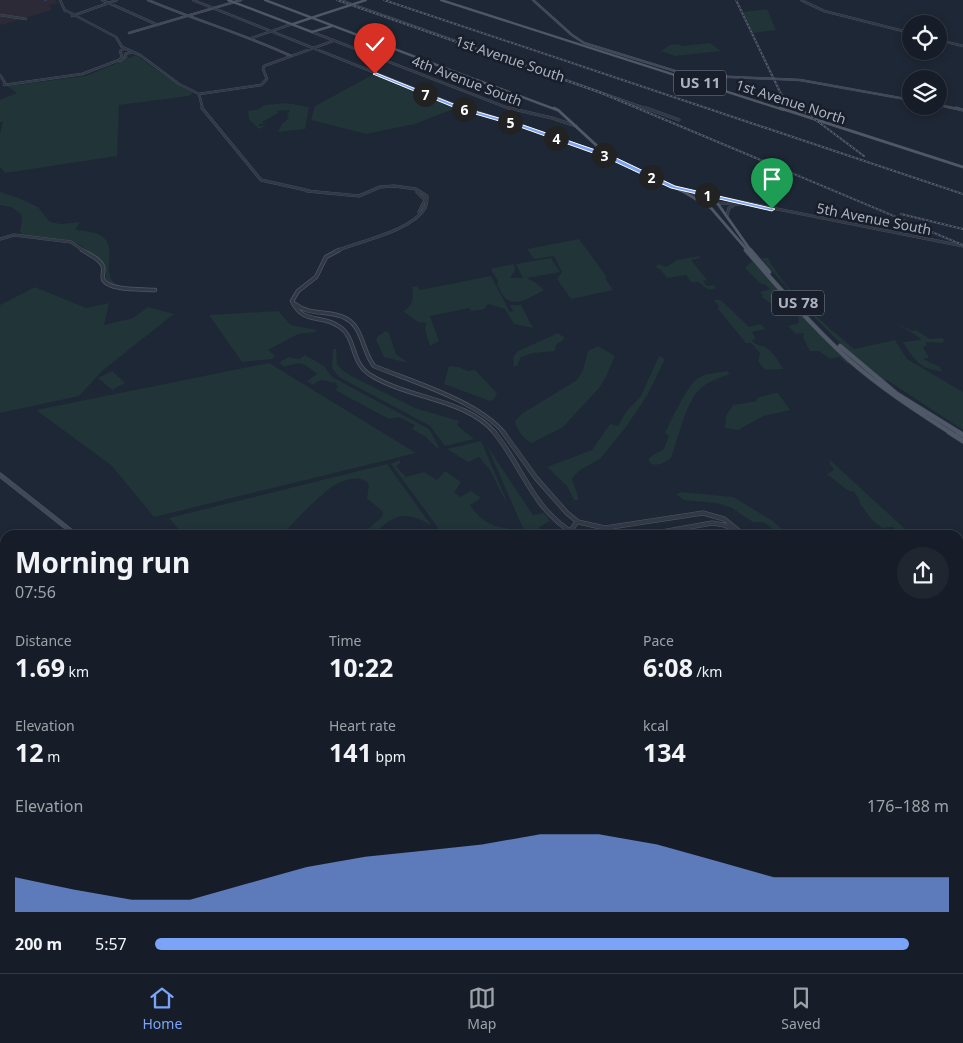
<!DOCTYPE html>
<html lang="en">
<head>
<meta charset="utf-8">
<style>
	:root { --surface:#161d28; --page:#1f2630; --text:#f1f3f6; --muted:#9ea2a8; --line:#353b45; --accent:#7ba4f8 }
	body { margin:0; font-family:"Noto Sans",sans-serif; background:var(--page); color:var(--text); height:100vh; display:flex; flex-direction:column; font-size:19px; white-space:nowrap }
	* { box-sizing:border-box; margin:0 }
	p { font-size:16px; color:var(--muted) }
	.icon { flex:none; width:28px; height:28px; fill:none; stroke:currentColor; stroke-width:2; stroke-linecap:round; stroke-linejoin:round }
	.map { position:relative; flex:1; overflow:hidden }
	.details { position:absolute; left:0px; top:530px; width:964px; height:444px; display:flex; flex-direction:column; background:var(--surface); border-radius:15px 15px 0 0; box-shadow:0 2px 8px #0003,0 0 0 1px var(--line) }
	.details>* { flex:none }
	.tools { position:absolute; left:902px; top:15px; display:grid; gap:10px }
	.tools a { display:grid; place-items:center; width:45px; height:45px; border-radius:50%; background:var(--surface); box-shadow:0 2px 8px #0003,0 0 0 1px var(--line); font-size:25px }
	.pin { position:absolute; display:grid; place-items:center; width:42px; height:42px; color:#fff; margin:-51px -21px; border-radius:50% 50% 50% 0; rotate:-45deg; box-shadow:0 0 5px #0007 }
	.pin .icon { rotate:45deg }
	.km { position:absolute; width:25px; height:25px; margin:-12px; border-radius:50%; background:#222; color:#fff; font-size:14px; line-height:25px; text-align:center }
	.round { display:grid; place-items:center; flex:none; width:52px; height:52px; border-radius:26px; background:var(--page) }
	.head { display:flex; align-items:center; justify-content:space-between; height:85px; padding:0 15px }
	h1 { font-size:28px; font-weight:700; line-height:38px }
	.stats { display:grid; grid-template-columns:repeat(3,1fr); gap:8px; height:85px; padding:5px 15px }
	.stats div { display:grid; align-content:center }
	.stats b { font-size:25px; font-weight:700 }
	.stats small { font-size:14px; font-weight:400 }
	.stats p { font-size:14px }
	.chart { height:140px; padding:10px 15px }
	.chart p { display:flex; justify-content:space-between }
	.chart svg { width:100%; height:90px; margin-top:5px; fill:var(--accent); opacity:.7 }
	ul { padding:0 15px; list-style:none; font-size:16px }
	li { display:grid; grid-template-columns:80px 60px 1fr; align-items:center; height:38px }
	li i { height:12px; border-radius:6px; background:var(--accent) }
	.dock { display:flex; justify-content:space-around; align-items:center; height:70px; border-top:1px solid var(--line); background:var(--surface); font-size:14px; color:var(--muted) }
	.dock a { display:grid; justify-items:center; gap:2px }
	.dock .active { color:var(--accent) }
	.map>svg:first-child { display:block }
	.medical { fill:#2c2a37 }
	.green { fill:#213437 }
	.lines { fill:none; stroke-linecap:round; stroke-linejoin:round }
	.canal { stroke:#303f5b; stroke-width:1 }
	.tertiary-far3-casing { stroke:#4f5664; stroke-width:2.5 }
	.tertiary-far2-casing { stroke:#4f5664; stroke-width:3 }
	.tertiary-far1-casing { stroke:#4f5664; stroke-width:4.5 }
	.tertiary-casing { stroke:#4f5664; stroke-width:5 }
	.secondary-far3-casing { stroke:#4f5664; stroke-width:2.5 }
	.secondary-far2-casing { stroke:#4f5664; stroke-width:3 }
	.secondary-far1-casing { stroke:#4f5664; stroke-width:5 }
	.secondary-casing { stroke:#4f5664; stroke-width:6 }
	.primary-far3-casing { stroke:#3b424f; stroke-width:2.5 }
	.primary-far2-casing { stroke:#3b424f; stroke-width:3 }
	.primary-far1-casing { stroke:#3b424f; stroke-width:5 }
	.primary-casing { stroke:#3b424f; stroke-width:5.5 }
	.tertiary-far3 { stroke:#323946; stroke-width:2 }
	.tertiary-far2 { stroke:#323946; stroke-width:2.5 }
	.tertiary-far1 { stroke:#323946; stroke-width:3 }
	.tertiary { stroke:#323946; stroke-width:4 }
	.secondary-far3 { stroke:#404859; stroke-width:2 }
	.secondary-far2 { stroke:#404859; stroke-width:2.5 }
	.secondary-far1 { stroke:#404859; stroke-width:4 }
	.secondary { stroke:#404859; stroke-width:5 }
	.primary-far3 { stroke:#4f5866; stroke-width:2 }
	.primary-far2 { stroke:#4f5866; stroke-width:2.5 }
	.primary-far1 { stroke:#4f5866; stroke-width:4 }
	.primary { stroke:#4f5866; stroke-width:4.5 }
	.rail-casing { stroke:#535c6d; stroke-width:2 }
	.rail { stroke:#181e2a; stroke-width:1; stroke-dasharray:2; stroke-linecap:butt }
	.primary-bridge-casing { stroke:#3b424f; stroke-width:2.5; stroke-linecap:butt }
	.primary-bridge { stroke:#4f5866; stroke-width:2 }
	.route { fill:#7ba4f8; stroke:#fff }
	.labels { text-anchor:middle; stroke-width:5; stroke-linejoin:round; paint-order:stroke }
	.far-street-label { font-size:14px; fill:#abb3c3; stroke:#181e2a }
	.shield { fill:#181e2a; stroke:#7f8695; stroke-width:1 }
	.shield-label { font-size:15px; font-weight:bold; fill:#abb3c3 }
</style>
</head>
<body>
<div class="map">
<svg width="963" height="973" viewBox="0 0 963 973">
	<rect width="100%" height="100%" fill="#1e2735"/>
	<!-- medical -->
	<path class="medical" d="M0 0H55L58 3 49 5 52 10 2 25 0 24Z"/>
	<!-- green -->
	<path class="green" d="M767 9 776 30 753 33 743 12Z
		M710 43 721 51 675 56 661 51 670 45 679 44 682 46Z
		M136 55 177 84 193 93 189 96 119 105 117 156 5 173 0 167V134L3 122H0V100L17 93 7 86 86 76Z
		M374 74 456 108 415 124 366 134 311 120 315 106Z
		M286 103 309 107 305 129 278 132 282 124 289 118 286 116 289 115 287 113 290 112 289 110 277 111 278 113 262 122 264 124H258L260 126 267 125 259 129 249 119 248 111 259 109 264 105Z
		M0 192 16 197 38 207 50 222 61 224 80 222 75 230C139 233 87 274 123 288 98 281 111 282 103 264 101 259 82 246 76 243 58 235 38 243 22 235L20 231 22 221 21 214 11 207 0 205Z
		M579 239 607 277 605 278 613 290 571 299 557 279 562 272 554 256 534 259 527 249Z
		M699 256 700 258 691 260 707 280 703 281 707 286 713 285 716 288 709 290 698 282H691L686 275 667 278 660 269 656 268 658 264 666 267 677 260Z
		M551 258 560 272 527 278 536 283 544 290C524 301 507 313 497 283L499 282 491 270 493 268 514 264 515 270 510 278H523L516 264Z
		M761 258H768C787 294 824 323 854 349L895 340 907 359 963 392V430L887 380 884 381C838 345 799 302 761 258Z
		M752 261 850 363 847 364 839 357 830 359 819 351H810L803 338 804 333 796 334 788 326 799 323 798 316 793 312 780 311 762 297 763 295 760 292 770 289 765 284H761L745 268Z
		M491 276 510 312 513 311 510 305H521L533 328 514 324 505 309 488 304 484 309 472 311 469 308 430 316 439 341 430 346 425 329 426 323 418 322 403 311C413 306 414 297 412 287L417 286 420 290Z
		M35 287 86 308 109 303 104 325 133 318 148 307 174 314 102 371 79 396 0 413V305Z
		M715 300H720L724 303 749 327 760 324 766 329 752 332 756 339 752 340C756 345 757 345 763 346 771 349 780 362 783 369L765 370 758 361 760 353 751 343H746L718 309 719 306 714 301Z
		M278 311 291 325 317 330 315 332 298 334 268 350 275 356 272 359 242 362 209 315Z
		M893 321 912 331 916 330 930 339 942 338 945 340 942 343 926 342V346L923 347 929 358H924L925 360 940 367 942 372C918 367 915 361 903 342L921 340 920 338Z
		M386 331 389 333 396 354 408 363 384 357 376 340 378 336Z
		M558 333 565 338 556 345 555 351 533 353 521 357 519 361 518 365 514 367 513 357 518 351Z
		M598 346 615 356 605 379 599 388 563 427 532 443C525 441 516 429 515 421L523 413 577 380 583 370 588 351Z
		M333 349H336L337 364 341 369 351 376 415 408 459 421 457 425 474 439 445 446 430 426 339 377 332 368Z
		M305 355 324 366 332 377 429 429 439 447 437 448 426 437 412 429 415 425 399 417 389 419 335 390 338 387 336 383 321 380 313 385 307 381 317 374C302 362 302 361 284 367L280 364 281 361 289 357 299 359Z
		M659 356 665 359 648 394 626 427 600 459 580 470 572 478C573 486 579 493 578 500H574L567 486 547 467 592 450 610 424 618 426 626 412 641 396Z
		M269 363 416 453 154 517 112 466 36 410Z
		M449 366 458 367 468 371 475 370 497 393 494 399 490 401 444 384Z
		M112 371 125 383 112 390 98 378Z
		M727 371 730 374C719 378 708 381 699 390 686 403 678 439 671 458 665 463 659 466 651 464L648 459 653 455 663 450 669 436 665 433C672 419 685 389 697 379 705 373 718 373 727 371Z
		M775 393H778L790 410 764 416 738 430 725 428 726 416 733 405 757 401V398Z
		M481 441 505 497 507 504 490 470 479 457 468 462 447 449Z
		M487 446 533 515 544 513 550 521 539 527 542 535H526Z
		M400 460V463L396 466 406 477 424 472 437 480 445 471 461 482 454 492 460 497 471 491 481 498 470 505C484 525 495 527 518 530L520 535H441L436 525 391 464Z
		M830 460 904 528 922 535H898L893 527 882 528 872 520 860 504 859 499 854 492 847 490 827 474 834 470 829 462Z
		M387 464 431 525C405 510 394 514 373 535H361L382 517 383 512 367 498 369 485C362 473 343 480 333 486 326 490 286 528 283 535H184L169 518Z
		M681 492 733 497 773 521 789 535H779L764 522H753L732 508 716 503 683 500 676 494Z
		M959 735 963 736V880L959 873Z"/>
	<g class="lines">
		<!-- canal -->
		<path class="canal" d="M46 0 44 1 47 0"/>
		<defs>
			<path id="tertiary-far3" d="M60 0 65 11
				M102 0 158 25
				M193 0 468 110
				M340 0 650 110
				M801 0 824 11 911 33
				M65 10 116 37 122 47 140 55 179 84 199 94 203 110
				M0 15 26 19
				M72 16 117 0
				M312 32 513 110
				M252 38 292 24
				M939 40 963 46
				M120 61 126 57 125 54 132 52
				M0 75 5 83 4 85 82 74 119 60 122 57 120 51 124 49
				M199 94 261 85 267 79 263 69 264 66 333 41"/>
			<path id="tertiary-far2" d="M202 108 261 180 310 191
				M464 108 522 126 608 156
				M509 108 552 118 576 126
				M646 108 679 120
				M307 191 359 196 380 187 394 186 416 189 427 196C427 200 427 204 425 208 412 231 360 241 336 251
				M417 192 425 200 419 212
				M702 194 963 246
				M691 195 716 203 740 204
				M727 215 729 208 734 205
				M0 239 14 235 71 242 84 251"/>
			<path id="tertiary-far1" d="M82 250C88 254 101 259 103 267 104 271 102 275 103 279 107 291 144 289 155 290
				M339 250 326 257 316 277 298 291 292 301C304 326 321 313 340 327 357 339 350 364 372 376 410 399 467 399 495 433
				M295 304C311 317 331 309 347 319 363 328 363 353 374 366 413 382 478 401 504 433"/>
			<path id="tertiary" d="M494 432C525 470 531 508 576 535
				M503 432 536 478 567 513 578 522 605 528 703 513 724 519 744 535
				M567 535 577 522
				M645 535 712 523 724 525 737 531
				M959 618 963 617"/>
			<path id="secondary-far3" d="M148 0C195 20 244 34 291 56
				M533 0 572 35 584 43 688 75 800 80 911 100
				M129 33 241 0
				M939 105 962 110"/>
			<path id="secondary-far2" d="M956 108 963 110"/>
			<path id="secondary-far1" d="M0 475 76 535"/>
			<path id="secondary" d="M632 969 637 973"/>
			<path id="primary-far3" d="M228 0 312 32 332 26
				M265 0 479 81
				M441 0 784 110
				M293 24 320 15
				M477 80 557 110"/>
			<path id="primary-far2" d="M554 108 558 110 608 156 684 192 711 208 748 251
				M780 108 963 167
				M682 189 703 195 718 204 751 251"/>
			<path id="primary-far1" d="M746 250C778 287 812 326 848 359 880 387 915 410 951 433
				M750 250 769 272
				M840 346 897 394 960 433"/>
			<path id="primary" d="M949 432 963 441
				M958 432 963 435"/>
		</defs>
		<!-- tertiary-far3 casing -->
		<use href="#tertiary-far3" class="tertiary-far3-casing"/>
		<!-- tertiary-far2 casing -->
		<use href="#tertiary-far2" class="tertiary-far2-casing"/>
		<!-- tertiary-far1 casing -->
		<use href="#tertiary-far1" class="tertiary-far1-casing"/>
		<!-- tertiary casing -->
		<use href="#tertiary" class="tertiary-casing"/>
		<!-- secondary-far3 casing -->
		<use href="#secondary-far3" class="secondary-far3-casing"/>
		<!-- secondary-far2 casing -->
		<use href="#secondary-far2" class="secondary-far2-casing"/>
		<!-- secondary-far1 casing -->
		<use href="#secondary-far1" class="secondary-far1-casing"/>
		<!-- secondary casing -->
		<use href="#secondary" class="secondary-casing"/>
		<!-- primary-far3 casing -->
		<use href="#primary-far3" class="primary-far3-casing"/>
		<!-- primary-far2 casing -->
		<use href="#primary-far2" class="primary-far2-casing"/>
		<!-- primary-far1 casing -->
		<use href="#primary-far1" class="primary-far1-casing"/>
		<!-- primary casing -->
		<use href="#primary" class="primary-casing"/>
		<!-- tertiary-far3 -->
		<use href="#tertiary-far3" class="tertiary-far3"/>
		<!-- tertiary-far2 -->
		<use href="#tertiary-far2" class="tertiary-far2"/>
		<!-- tertiary-far1 -->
		<use href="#tertiary-far1" class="tertiary-far1"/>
		<!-- tertiary -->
		<use href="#tertiary" class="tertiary"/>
		<!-- secondary-far3 -->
		<use href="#secondary-far3" class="secondary-far3"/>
		<!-- secondary-far2 -->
		<use href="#secondary-far2" class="secondary-far2"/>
		<!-- secondary-far1 -->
		<use href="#secondary-far1" class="secondary-far1"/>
		<!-- secondary -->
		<use href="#secondary" class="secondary"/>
		<!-- primary-far3 -->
		<use href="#primary-far3" class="primary-far3"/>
		<!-- primary-far2 -->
		<use href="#primary-far2" class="primary-far2"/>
		<!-- primary-far1 -->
		<use href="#primary-far1" class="primary-far1"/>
		<!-- primary -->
		<use href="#primary" class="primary"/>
		<defs>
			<path id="rail" d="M337 0 599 92 963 245
				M384 0 963 194
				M736 0 781 94 864 156
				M901 214 963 229"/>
		</defs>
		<!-- rail casing -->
		<use href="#rail" class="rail-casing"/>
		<!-- rail -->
		<use href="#rail" class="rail"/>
		<defs>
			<path id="primary-bridge" d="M320 15 366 0"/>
		</defs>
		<!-- primary-bridge casing -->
		<use href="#primary-bridge" class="primary-bridge-casing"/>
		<!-- primary-bridge -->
		<use href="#primary-bridge" class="primary-bridge"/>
	</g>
	<!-- route -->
	<path class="route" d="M376 73 461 107 523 125 610 155 675 186 775 209 772 211 671 188 607 158 520 127 458 109 373 74Z"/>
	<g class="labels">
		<!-- far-street labels -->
		<g class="far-street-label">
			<text transform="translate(510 59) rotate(19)" y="5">1st Avenue South</text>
			<text transform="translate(467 81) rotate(21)" y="5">4th Avenue South</text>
			<text transform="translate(791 102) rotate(18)" y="5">1st Avenue North</text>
			<text transform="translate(874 219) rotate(11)" y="5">5th Avenue South</text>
		</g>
		<!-- shield labels -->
		<g class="shield">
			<rect x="674" y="70.5" width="52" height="25" rx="4"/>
			<rect x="772" y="290.5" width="52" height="25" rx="4"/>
		</g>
		<g class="shield-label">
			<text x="700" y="88">US 11</text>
			<text x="798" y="308">US 78</text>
		</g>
	</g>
</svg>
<div class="tools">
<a><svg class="icon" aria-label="locate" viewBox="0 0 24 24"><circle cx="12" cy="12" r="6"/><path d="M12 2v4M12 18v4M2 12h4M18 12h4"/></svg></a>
<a><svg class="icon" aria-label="layers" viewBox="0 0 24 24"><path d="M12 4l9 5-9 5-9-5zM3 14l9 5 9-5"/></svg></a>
</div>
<div class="pin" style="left:772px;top:209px;background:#1e9e55"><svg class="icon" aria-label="arrive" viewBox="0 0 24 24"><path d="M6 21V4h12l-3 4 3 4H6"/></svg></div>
<div class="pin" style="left:375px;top:74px;background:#d93025"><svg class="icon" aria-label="check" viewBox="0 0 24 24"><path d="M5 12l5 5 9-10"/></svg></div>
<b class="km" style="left:707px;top:195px">1</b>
<b class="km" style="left:651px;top:177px">2</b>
<b class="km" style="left:604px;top:155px">3</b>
<b class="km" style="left:556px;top:138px">4</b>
<b class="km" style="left:510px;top:122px">5</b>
<b class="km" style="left:464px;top:109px">6</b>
<b class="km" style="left:425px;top:94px">7</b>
<section class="details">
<div class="head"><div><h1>Morning run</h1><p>07:56</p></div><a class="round"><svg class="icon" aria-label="share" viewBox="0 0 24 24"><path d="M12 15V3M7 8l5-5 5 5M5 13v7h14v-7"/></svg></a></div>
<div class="stats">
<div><p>Distance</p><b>1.69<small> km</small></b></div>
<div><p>Time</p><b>10:22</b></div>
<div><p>Pace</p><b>6:08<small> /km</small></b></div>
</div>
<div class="stats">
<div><p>Elevation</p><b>12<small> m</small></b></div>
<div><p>Heart rate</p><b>141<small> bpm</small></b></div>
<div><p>kcal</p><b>134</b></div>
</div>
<div class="chart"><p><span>Elevation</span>176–188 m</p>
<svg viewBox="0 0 160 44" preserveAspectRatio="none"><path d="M0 44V27L10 33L20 38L30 38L40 30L50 22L60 17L70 14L80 11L90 6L100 6L110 11L120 19L130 27L140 27L150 27L160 27V44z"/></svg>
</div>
<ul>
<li><b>200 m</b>5:57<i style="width:95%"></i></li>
</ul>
</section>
</div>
<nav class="dock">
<a class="active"><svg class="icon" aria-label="home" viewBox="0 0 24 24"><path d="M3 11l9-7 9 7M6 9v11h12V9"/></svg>Home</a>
<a><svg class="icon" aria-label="map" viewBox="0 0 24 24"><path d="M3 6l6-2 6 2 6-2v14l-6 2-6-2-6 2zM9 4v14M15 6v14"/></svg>Map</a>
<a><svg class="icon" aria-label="saved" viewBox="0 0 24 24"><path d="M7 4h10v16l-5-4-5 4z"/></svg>Saved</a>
</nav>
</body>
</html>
